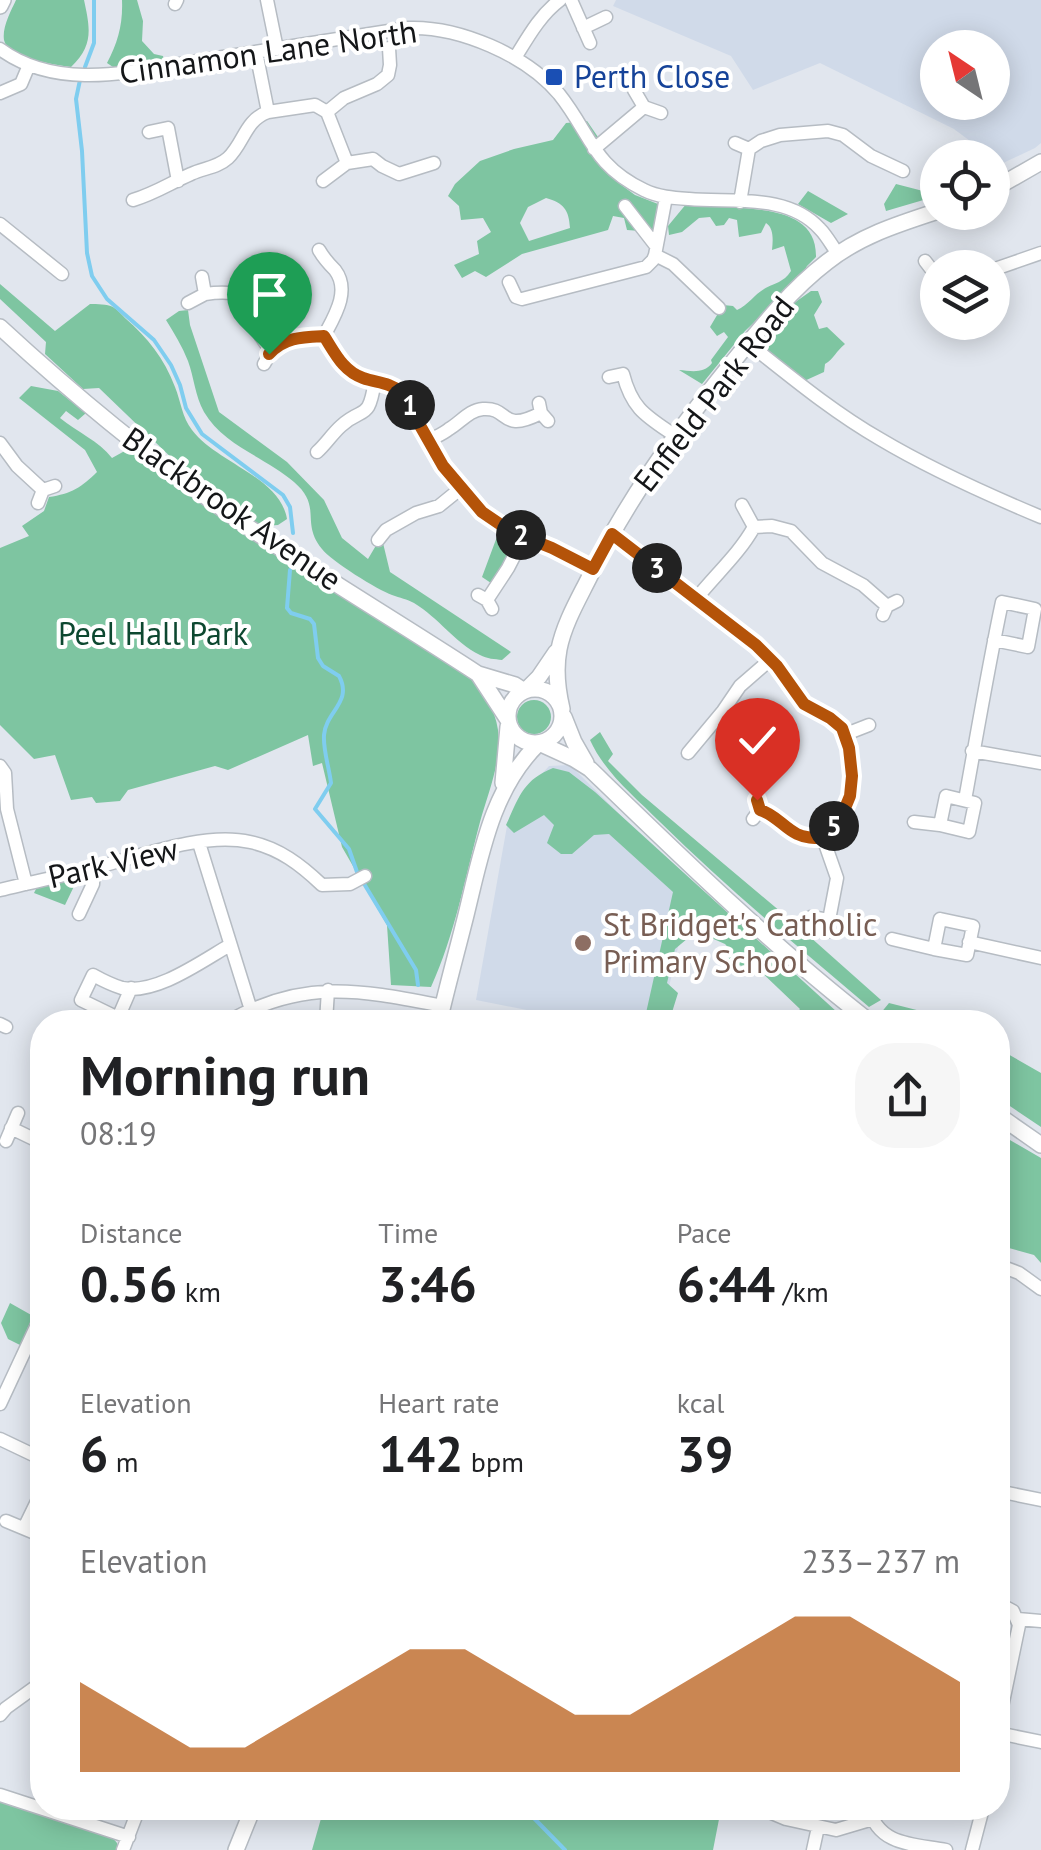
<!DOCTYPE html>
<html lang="en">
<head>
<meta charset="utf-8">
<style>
	:root { --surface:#fff; --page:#f6f6f6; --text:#202124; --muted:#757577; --accent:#b45309 }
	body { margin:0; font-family:"PT Sans",sans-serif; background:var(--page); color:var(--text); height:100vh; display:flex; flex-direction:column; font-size:38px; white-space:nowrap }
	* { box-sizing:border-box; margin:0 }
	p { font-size:32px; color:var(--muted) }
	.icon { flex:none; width:55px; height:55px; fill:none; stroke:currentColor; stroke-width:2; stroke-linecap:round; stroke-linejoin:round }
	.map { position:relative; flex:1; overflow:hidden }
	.panel { position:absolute; left:30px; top:1010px; width:980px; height:810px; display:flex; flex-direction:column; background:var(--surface); border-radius:40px; box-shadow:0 5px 25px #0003 }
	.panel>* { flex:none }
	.needle { width:65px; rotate:325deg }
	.tools { position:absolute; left:920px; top:30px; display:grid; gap:20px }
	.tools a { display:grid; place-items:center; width:90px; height:90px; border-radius:50%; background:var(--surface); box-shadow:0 5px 25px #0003; font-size:50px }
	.pin { position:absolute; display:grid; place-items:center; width:85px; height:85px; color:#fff; margin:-102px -42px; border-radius:50% 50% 50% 0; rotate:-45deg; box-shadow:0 0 10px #0007 }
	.pin .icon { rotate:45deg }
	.km { position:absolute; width:50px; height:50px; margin:-25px; border-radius:50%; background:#222; color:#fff; font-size:28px; line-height:50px; text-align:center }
	.round { display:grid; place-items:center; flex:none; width:105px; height:105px; border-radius:40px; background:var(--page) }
	.head { display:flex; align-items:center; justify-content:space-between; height:170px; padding:0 50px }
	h1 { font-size:55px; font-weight:700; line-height:75px }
	.stats { display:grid; grid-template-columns:repeat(3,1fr); gap:15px; height:170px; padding:10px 50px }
	.stats div { display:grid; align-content:center }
	.stats b { font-size:50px; font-weight:700 }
	.stats small { font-size:28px; font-weight:400 }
	.stats p { font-size:28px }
	.chart { height:280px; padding:20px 50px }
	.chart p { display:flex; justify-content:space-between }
	.chart svg { width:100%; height:180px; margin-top:10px; fill:var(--accent); opacity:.7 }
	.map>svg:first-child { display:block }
	.built { fill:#d0dae9; fill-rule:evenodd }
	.green { fill:#7ec5a1; fill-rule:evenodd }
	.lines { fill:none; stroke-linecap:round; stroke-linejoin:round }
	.stream { stroke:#7fcdef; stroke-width:4 }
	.minor-casing { stroke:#b6bcc3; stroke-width:15 }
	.tertiary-casing { stroke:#b6bcc3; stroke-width:18 }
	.minor { stroke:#fff; stroke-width:12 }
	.tertiary { stroke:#fff; stroke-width:15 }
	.route-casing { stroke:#fff; stroke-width:20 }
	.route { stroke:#b45309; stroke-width:12 }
	.transit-dot { fill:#1a4fb4; stroke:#fff; stroke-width:4 }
	.education-dot { fill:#8d6e63; stroke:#fff; stroke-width:4 }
	.labels { text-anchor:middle; stroke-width:8; stroke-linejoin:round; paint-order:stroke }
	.street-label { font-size:32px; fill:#141618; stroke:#fff }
	.transit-label { font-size:32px; fill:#164399; stroke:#fff; text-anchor:start }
	.park-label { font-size:32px; fill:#0d4830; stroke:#fff }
	.education-label { font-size:32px; fill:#785e54; stroke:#fff; text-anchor:start }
</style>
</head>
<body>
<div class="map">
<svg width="1041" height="1850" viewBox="0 0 1041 1850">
	<rect width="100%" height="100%" fill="#e1e6ee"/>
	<!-- built -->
	<path class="built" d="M616 0H1041V143L1035 148 1001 164 954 129 820 63 753 90 731 56 613 6ZM938 48H992V102H938Z
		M570 765 692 886 661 1022H587L476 1000 507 826 527 790 549 766Z"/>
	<!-- green -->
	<path class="green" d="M16 0H84C90 28 94 45 71 67 56 65 7 58 4 40 2 27 11 11 16 0Z
		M122 0H137L143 21 142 41 154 54 163 56 165 63 116 69 107 63C118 42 123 24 122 0Z
		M587 121 598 137 610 170 620 184 635 195 658 204 654 232 627 230 624 218 613 216 608 230 522 254 486 277 475 271 462 278 454 265 479 254 477 241 491 232 483 218 461 220 459 206 448 196 455 184 480 161 514 149 553 140 566 123ZM546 198C564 203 569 210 570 228L529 241 520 223 528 207Z
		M896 184 923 191 937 188V196L886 211 884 204Z
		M808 191 848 214 831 223 798 204Z
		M726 199 731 207C766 210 817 211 816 257L807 266 800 279 745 331 702 384 679 370C691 371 704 374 712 363L711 360 728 337 724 332 717 336 710 327 723 305 733 306 737 310C748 305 754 295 764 289 776 282 783 283 791 271L784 246 772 250C773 241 774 228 766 223L761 233 739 237 737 220 729 218 724 225 716 226 710 217 699 218 682 232 669 235 668 226 687 203Z
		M0 284 55 331 90 304C97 304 107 304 113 307 118 310 121 314 125 318 148 338 164 358 175 387 181 402 182 417 192 430 217 463 280 477 287 519L278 525 265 526 253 521 223 498 208 482 179 465 99 388 83 389 45 354 46 342 0 299Z
		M811 291H818L822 302 814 315 819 329 827 327 845 344C836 351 834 359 825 364L824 372 802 382 767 353 762 340 794 303Z
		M188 310 190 325 219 412 287 462 324 500 342 538 368 559 378 542 383 543 390 572 511 652 502 660C495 659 487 659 480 655 454 642 439 618 414 603 407 599 400 598 392 595 378 590 331 561 322 549 300 522 323 507 294 482 265 457 224 446 204 412 195 396 194 377 188 361 182 346 174 333 166 320L179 311Z
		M31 386 58 391 86 413 78 420 66 411 60 418C77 432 99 441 112 458L130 448 469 676C483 692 495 708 498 730 502 761 488 793 480 822 465 878 455 934 431 987L391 985 387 925 342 847 322 763 313 766 308 735 228 770 215 766 128 790 120 801 96 803 92 797 71 800 55 755 34 759 0 725V548L29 536 22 526 44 511 49 497C71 494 82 487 97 472L85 450 19 398Z
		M498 534 514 545 491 583 482 577Z
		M517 717a17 17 0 1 1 34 0a17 17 0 1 1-34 0Z
		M600 732 613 754 608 761 642 795 800 928 881 1000 869 1007C798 947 726 887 660 822 634 796 605 773 590 740Z
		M553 768 569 772 595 792 848 1022H808L797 1013 800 1009 757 968 730 964 728 959 734 954 725 944 709 937 711 925 706 923 675 949 667 983 678 993 669 1022H644L673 892 609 834 594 835 572 854H561L547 843 554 825 544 815 514 833 506 825C519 797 523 780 553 768Z
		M88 875V885L77 880 65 905 34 893 38 885Z
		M889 1003 964 1022H891L880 1014Z
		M998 1043 1006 1053 1041 1073V1127L998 1098Z
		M998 1133 1041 1158V1263L1034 1255 998 1245Z
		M10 1303 33 1316 20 1345 8 1339 1 1323Z
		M0 1800 112 1837 117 1843V1850H0Z
		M324 1808H720L721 1809 713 1850H312Z"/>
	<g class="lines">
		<!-- stream -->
		<path class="stream" d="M85 67 94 43V0
			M80 80 76 99 82 151 87 253 92 276 107 299 154 340 171 365 180 385 186 408 202 434 283 495 290 507 293 533
			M290 570 287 608 291 613 310 619 314 624 318 658 323 666 339 676C353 702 326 711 324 735 323 750 329 767 331 783L315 809 349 849 357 872 416 970 418 985
			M413 1022V1020
			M524 1808 565 1850"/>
		<defs>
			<path id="minor" d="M267 0 277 49
				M571 0 590 43
				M175 4 177 0
				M583 28 606 17
				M0 49C61 94 142 69 210 59 276 49 342 38 408 28 459 26 526 55 559 94 591 134 592 165 644 190 658 197 674 198 689 199 732 203 788 193 820 229 827 236 832 246 838 254
				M515 58C528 37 540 15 560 0
				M0 93 21 84 29 65
				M644 107 661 113
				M268 112 315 105 327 112 344 98 377 84 388 75 390 65 389 48
				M327 112 347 163
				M149 132 168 128 178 181
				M735 143 749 149
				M594 149 644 107 634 90
				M323 181 347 163 373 159 382 166 399 174 434 163
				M133 200C156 193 170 183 191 174 203 168 217 168 228 158 244 143 245 120 268 112L256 52
				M740 202 749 149 761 141 780 135 828 131 843 135 871 156 903 171
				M625 206 656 246
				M0 224 62 274
				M655 255 673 264 719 308
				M925 261 938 278
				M992 270 1041 253
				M509 282 516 297 522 299 646 267 653 260 655 255 666 197
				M205 294C268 285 239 320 272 350L264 364
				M188 303 205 294 202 277
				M324 336C335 353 343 371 363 378 377 383 389 382 401 393L443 466 482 512 511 531 552 548 593 569
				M748 343C791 377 833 412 880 439 932 470 986 494 1041 517
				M272 350 293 338 324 336C334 317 351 291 335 270 328 263 324 259 319 250
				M609 377 623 374C632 409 646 416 674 435
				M539 403 541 413 548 421
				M428 441C435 437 443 434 449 429 461 422 469 410 483 409 510 407 500 434 541 413
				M0 443 17 466 43 490
				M317 452C326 444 332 434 341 426 364 405 368 423 375 381
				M38 503 43 490 55 486
				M754 527 772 526 791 531 822 563 863 585 887 606
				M612 534 756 645 777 666 804 704 830 718 842 728 849 748 851 776 850 796 843 813 823 838 837 878 829 920
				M378 540 386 530 416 513 439 506 460 489
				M478 595 487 600 492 609
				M696 599C715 575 739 554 754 527L742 505
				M487 600 508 568 524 537
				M883 615 887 606 897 601
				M846 734 869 725
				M972 751 1041 763
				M688 753 723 711 740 686 771 659
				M0 766 5 773 7 809 26 884
				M946 796 975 803 969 832 940 825Z
				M965 800C977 734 988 668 1002 602L1035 609 1028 647 994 640
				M759 811 774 816 800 836 823 838
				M753 819 759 811 757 800
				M914 822 940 825
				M199 843 251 1010
				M0 890C33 882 66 875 98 867 143 855 204 832 250 842 279 848 301 865 322 885L350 884 365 876
				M79 914 93 884 94 868
				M811 917 829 920 827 932
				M940 919 973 926 967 955 934 949Z
				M892 939 934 949
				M969 942 1041 958
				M131 988 118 1018 81 1000 93 975C102 980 112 985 122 988 156 995 202 961 230 945
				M227 1022C305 978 360 990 443 1006
				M326 1022 328 990
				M0 1024 6 1027
				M11 1128 42 1143
				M6 1141 18 1113
				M998 1265 1019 1273 1041 1289
				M0 1404 42 1314
				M0 1439 42 1459
				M998 1491 1041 1500
				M6 1521 42 1536
				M24 1528 42 1491
				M998 1603 1013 1611 1019 1625 998 1726
				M1018 1619 1041 1621
				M0 1715 6 1708 42 1682
				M998 1733 1041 1742
				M0 1795 129 1837
				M729 1808 739 1811H767L786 1819 836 1830 873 1819
				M869 1808C878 1846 914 1844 946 1850
				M123 1850 139 1808
				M813 1850 818 1827
				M972 1850 983 1808"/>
			<path id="tertiary" d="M0 6 3 0
				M992 190 1041 162
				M0 327C79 400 163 468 251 529 326 579 403 625 478 674L515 685 524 691
				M478 674 508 720
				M508 716a27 27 0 1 1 54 0a27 27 0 1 1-54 0Z
				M525 691 539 677 556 652
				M562 709C557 688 555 670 559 649 564 624 578 600 589 578 626 501 675 434 728 368 758 331 789 291 827 262 860 236 898 224 938 211
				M564 717 574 742 586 763
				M539 743 574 759 590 769C681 857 771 945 870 1022
				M503 783 508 727
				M439 1022C447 987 457 951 466 915 481 854 492 789 538 744
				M998 1115 1041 1145
				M236 1850 253 1808"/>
		</defs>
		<!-- minor casing -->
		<use href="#minor" class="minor-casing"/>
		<!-- tertiary casing -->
		<use href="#tertiary" class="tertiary-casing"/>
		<!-- minor -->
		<use href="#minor" class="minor"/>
		<!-- tertiary -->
		<use href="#tertiary" class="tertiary"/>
	</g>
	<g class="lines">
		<defs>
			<path id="route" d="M269 354C284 337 303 337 324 336 335 353 343 371 363 378 377 383 389 382 401 392L443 466 482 512 510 531 552 548 593 569 612 534 756 645 777 666 804 704 830 718 842 728 849 748 852 776 850 796 843 813 823 838C814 838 805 838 797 834 783 827 776 815 760 810L757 800"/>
		</defs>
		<!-- route casing -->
		<use href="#route" class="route-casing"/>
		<!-- route -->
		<use href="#route" class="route"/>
	</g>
	<!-- markers -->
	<rect class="transit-dot" x="544" y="67" width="20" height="20" rx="5"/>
	<circle class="education-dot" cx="583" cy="943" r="10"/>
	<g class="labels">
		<!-- street labels -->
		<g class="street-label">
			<text transform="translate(268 52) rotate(-8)" y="11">Cinnamon Lane North</text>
			<text transform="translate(714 394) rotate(-52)" y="11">Enfield Park Road</text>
			<text transform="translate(232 509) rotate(35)" y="11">Blackbrook Avenue</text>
			<text transform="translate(113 863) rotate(-13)" y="11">Park View</text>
		</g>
		<!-- transit labels -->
		<g class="transit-label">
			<text x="574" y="88">Perth Close</text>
		</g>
		<!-- park labels -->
		<g class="park-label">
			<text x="153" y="645">Peel Hall Park</text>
		</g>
		<!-- education labels -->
		<g class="education-label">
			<text x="603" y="936">St Bridget's Catholic<tspan x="603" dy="37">Primary School</tspan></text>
		</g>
	</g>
</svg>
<div class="tools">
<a><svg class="needle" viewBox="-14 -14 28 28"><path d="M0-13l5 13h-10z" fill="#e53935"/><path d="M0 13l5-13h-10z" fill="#757577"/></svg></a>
<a><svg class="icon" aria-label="locate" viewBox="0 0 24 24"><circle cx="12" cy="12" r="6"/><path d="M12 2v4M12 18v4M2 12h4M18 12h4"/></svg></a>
<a><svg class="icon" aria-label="layers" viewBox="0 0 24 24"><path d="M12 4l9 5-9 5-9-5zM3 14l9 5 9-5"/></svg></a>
</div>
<div class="pin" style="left:269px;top:354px;background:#1e9e55"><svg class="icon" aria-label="arrive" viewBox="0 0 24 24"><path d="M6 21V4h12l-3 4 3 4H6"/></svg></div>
<div class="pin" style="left:757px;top:800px;background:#d93025"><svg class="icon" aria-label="check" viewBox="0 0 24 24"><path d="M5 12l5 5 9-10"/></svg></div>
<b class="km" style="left:410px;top:405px">1</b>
<b class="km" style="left:521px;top:535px">2</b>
<b class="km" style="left:657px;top:568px">3</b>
<b class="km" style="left:834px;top:826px">5</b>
<section class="panel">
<div class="head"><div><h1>Morning run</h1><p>08:19</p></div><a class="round"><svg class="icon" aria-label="share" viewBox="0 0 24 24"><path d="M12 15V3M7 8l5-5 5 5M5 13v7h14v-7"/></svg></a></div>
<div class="stats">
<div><p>Distance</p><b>0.56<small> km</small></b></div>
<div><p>Time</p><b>3:46</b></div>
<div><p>Pace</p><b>6:44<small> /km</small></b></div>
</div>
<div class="stats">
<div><p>Elevation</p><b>6<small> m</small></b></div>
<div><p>Heart rate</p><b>142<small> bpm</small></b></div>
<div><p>kcal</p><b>39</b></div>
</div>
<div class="chart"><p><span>Elevation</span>233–237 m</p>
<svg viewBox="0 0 160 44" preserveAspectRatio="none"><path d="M0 44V22L10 30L20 38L30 38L40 30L50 22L60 14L70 14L80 22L90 30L100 30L110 22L120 14L130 6L140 6L150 14L160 22V44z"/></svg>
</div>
</section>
</div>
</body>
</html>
